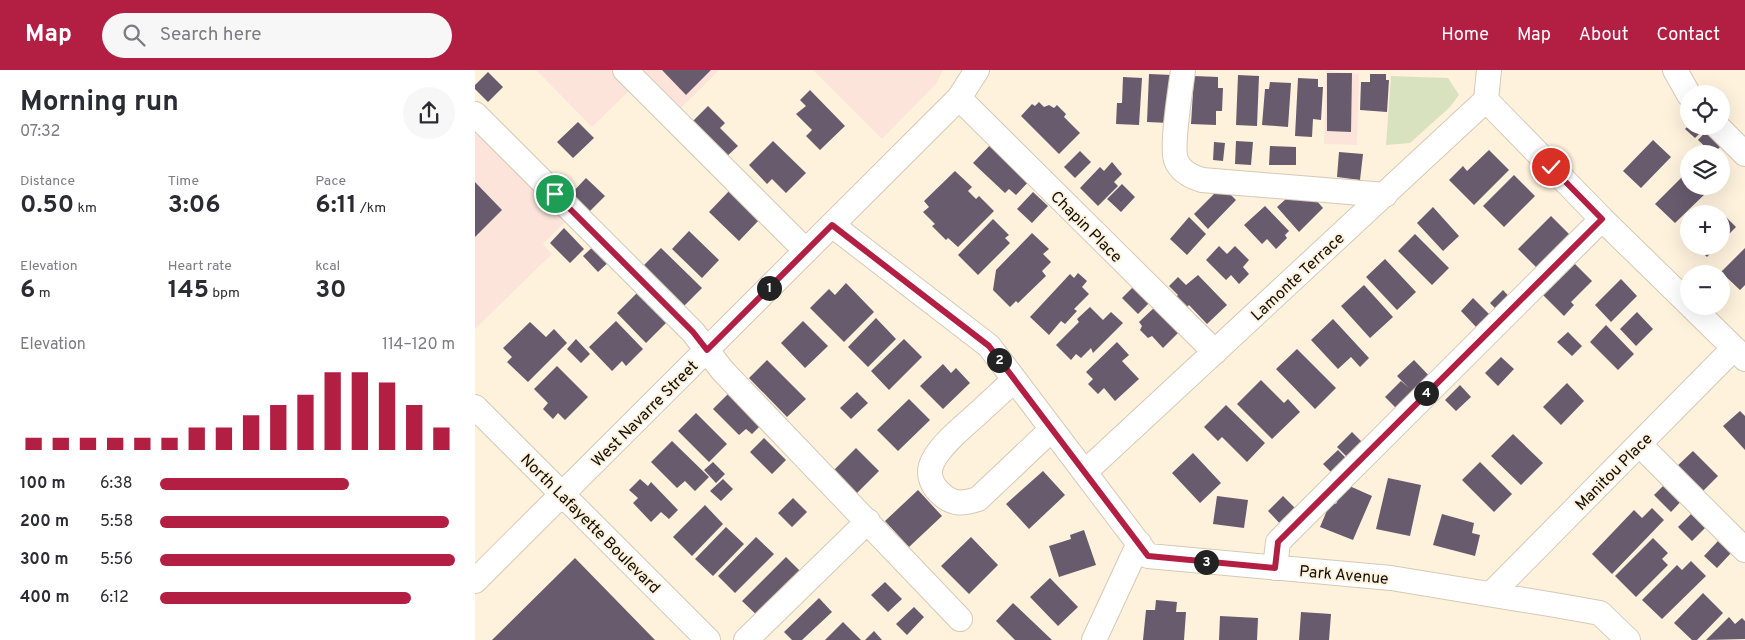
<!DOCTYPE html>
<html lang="en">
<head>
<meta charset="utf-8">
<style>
	:root { --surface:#fff; --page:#f7f7f7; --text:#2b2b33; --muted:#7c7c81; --accent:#b21f43 }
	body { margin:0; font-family:Overpass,sans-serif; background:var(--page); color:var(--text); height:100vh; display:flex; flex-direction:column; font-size:19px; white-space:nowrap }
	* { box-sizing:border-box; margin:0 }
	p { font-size:16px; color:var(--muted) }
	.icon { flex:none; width:28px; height:28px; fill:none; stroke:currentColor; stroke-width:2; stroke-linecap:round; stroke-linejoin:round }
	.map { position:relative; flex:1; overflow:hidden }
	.drawer { display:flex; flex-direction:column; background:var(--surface); width:475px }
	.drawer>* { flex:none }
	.fabs { position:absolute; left:1205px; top:15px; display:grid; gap:10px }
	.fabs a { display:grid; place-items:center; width:50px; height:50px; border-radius:50%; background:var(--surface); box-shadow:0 5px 20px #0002; font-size:25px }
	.pin { position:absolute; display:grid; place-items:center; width:42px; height:42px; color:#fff; margin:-21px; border:2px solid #fff; border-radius:50%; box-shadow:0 1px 5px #0007 }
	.km { position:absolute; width:25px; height:25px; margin:-12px; border-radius:50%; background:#222; color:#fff; font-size:14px; line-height:25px; text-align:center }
	.round { display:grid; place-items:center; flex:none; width:52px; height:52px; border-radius:26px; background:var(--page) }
	.headline { display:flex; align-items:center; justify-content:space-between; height:85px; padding:0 20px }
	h1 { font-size:28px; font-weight:700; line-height:38px }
	.figures { display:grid; grid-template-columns:repeat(3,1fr); gap:8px; height:85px; padding:5px 20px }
	.figures div { display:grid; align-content:center }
	.figures b { font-size:25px; font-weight:700 }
	.figures small { font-size:14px; font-weight:400 }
	.figures p { font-size:14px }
	.chart { height:140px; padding:10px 20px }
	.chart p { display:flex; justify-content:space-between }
	.chart svg { width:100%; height:90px; margin-top:5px; stroke:var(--accent); stroke-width:6 }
	ul { padding:0 20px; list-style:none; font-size:16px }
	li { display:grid; grid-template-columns:80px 60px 1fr; align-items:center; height:38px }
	li i { height:12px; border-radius:6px; background:var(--accent) }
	header { display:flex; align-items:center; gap:30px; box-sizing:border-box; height:70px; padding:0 25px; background:var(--accent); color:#fff }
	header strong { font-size:24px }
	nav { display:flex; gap:28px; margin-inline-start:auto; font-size:18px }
	.search { width:350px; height:45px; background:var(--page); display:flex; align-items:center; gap:12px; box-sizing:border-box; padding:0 18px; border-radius:28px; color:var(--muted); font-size:19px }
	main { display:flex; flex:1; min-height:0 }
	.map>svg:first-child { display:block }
	.commercial { fill:#fce4da }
	.green { fill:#d9e2bf }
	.building { fill:#675b6d }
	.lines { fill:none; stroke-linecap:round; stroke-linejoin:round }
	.minor-casing { stroke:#d5c9b5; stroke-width:26 }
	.minor { stroke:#fff; stroke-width:24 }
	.route-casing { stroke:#fff; stroke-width:10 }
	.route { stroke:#b21f43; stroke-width:6 }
	.labels { text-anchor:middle; stroke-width:4; stroke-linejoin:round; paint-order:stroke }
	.street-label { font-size:16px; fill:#120e07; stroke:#fef2dd }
</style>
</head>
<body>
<header>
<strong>Map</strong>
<div class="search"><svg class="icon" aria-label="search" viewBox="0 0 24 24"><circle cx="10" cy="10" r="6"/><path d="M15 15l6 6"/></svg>Search here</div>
<nav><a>Home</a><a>Map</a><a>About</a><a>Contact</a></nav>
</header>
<main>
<section class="drawer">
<div class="headline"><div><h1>Morning run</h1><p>07:32</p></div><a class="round"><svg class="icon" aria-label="share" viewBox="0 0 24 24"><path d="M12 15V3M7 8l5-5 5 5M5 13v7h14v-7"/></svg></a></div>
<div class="figures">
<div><p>Distance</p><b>0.50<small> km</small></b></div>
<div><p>Time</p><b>3:06</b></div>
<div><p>Pace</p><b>6:11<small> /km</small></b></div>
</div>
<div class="figures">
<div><p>Elevation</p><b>6<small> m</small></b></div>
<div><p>Heart rate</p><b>145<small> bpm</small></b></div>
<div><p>kcal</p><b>30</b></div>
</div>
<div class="chart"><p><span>Elevation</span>114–120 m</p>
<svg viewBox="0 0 160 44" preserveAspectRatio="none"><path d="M5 44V38M15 44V38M25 44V38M35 44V38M45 44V38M55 44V38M65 44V33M75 44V33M85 44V27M95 44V22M105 44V17M115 44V6M125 44V6M135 44V11M145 44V22M155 44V33"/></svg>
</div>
<ul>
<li><b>100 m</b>6:38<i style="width:64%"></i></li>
<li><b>200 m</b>5:58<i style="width:98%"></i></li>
<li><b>300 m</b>5:56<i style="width:100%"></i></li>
<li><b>400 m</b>6:12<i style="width:85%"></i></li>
</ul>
</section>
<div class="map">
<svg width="1270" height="570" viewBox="0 0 1270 570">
	<rect width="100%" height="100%" fill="#fef2dd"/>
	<!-- commercial -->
	<path class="commercial" d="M61 0H244L195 49 161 14 117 57Z
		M338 0H468L461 14 407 69Z
		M851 1 884 4 882 75 849 74Z
		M0 50 95 147 68 174 77 184 0 259Z"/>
	<!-- green -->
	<path class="green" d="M916 6 973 8 984 25 975 37 935 73 911 75Z"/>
	<!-- building -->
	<path class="building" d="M187 0H236L211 25Z
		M13 2 28 17 13 32 0 19V15Z
		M852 3H877L876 62 852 61Z
		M674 4 697 5 694 53 672 52Z
		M895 4H911V10H914L912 42 885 40 886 12H895Z
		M763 5 784 6 782 56 761 55Z
		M719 6 743 7V18H748L747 41H741V55L716 54Z
		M648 7 667 8 664 55 641 54 642 33H647Z
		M823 8 843 9V17H848L846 50 838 49 837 67 820 66Z
		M795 12 816 13 813 57 787 55 790 19H794Z
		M335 20 370 56 345 80 331 66 337 60 321 44 331 36 325 30Z
		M564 32 569 37 574 35 579 38 582 35 591 44 589 47 605 63 584 84 546 46 557 34 560 36Z
		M233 36 250 53 245 58 263 76 250 88 216 53Z
		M103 52 119 68 98 88 82 72Z
		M1213 56H1232L1220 68 1210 59Z
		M1236 56 1251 71 1238 84 1223 70Z
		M1178 70 1196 87 1166 118 1148 101Z
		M298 71 331 103 311 123 297 109 292 114 274 95Z
		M761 71 778 72 776 95 760 94Z
		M518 72 557 108 541 125 534 119 530 123 498 93Z
		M739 72 750 73 748 91 738 90Z
		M795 76 821 77V95H794Z
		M1014 80 1034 100 999 135 974 110 988 96 992 101Z
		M605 81 616 92 600 108 589 97Z
		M864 82 888 84 885 110 862 107Z
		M637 92 647 104 639 112 643 116 623 136 605 118 625 97 629 101Z
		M1214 100V116H1228L1233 121 1200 153 1180 134Z
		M480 101 497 117 493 121 501 129 504 126 519 141 483 177 473 168 471 170 457 156 460 154 448 142 454 137 449 131Z
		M1039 105 1060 126 1029 157 1008 136Z
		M111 108 130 126 113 143 95 125Z
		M0 112 27 140 0 167Z
		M647 114 660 127 646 142 632 129Z
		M747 116 761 130 733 159 719 144Z
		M255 120 285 149 264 171 234 142Z
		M821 120 833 121 848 138 824 162 802 137Z
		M558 122 573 136 557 153 542 139Z
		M790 136 814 161 810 165 812 168 801 179 792 169 787 174 769 155Z
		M958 137 984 166 968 181 942 153Z
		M1244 140 1261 157 1246 172V144H1240Z
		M1076 146 1095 165 1062 198 1043 179Z
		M714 147 731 164 712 185 695 169Z
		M518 149 534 165 530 168 535 173 503 205 483 185Z
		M89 158 109 179 95 193 75 173Z
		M214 161 244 190 227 208 197 179Z
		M557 163 574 179 568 184 576 192 567 201 571 206 543 233 541 231 535 237 518 220 521 200Z
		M940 164 974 198 957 215 923 181Z
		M123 172 138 188 123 202 108 186Z
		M744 176 752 184 760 176 774 190 768 197 774 204 764 214 756 205 751 210 731 190Z
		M1221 176H1242L1232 187Z
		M186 178 227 218 208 237 167 197Z
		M1270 178V215L1265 220 1246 202Z
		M910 189 941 222 922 240 891 207Z
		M1098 192 1117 211 1096 232 1099 235 1089 246 1066 223Z
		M603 203 612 211 607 217 614 224 599 239 602 241 590 254 586 251 574 265 555 247 595 204 599 208Z
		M723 205 752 235 732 254 714 235 710 239 700 228 703 225 694 216 703 207 711 215Z
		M1146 209 1162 226 1136 252 1120 235Z
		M371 213 399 242 369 272 335 238 354 219 360 225Z
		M662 213 678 229 663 244 647 228Z
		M889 215 918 247 895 268 866 236Z
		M166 219 195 249 171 273 142 243Z
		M1028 220 1039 232 1026 244 1015 233Z
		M998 228 1015 245 1002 258 986 241Z
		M682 235 706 260 688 278 677 266 673 268 665 260 667 256 664 252Z
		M615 237 628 250 636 242 648 253 618 283 616 278 606 288 601 284 596 290 581 275 604 252 602 249Z
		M1162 242 1178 259 1161 276 1145 259Z
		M401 248 421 269 393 297 373 277Z
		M858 249 894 288 885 297 876 287 863 299 836 270Z
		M141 251 168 279 151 296 147 291 137 301 114 277Z
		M328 251 353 276 330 298 306 273Z
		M55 252 71 267 79 259 92 273 53 312 32 292 37 287 28 278Z
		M1131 255 1159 284 1143 300 1115 272Z
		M1093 262 1107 276 1097 286 1082 272Z
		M101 269 115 284 106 293 92 279Z
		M429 269 447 287 414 320 396 301Z
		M642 272 654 285 647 291 664 309 640 331 629 318 623 324 613 314 618 309 611 302Z
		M822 279 861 318 840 339 801 299Z
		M1026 287 1039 299 1023 316 1010 303Z
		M292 290 331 329 312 347 274 308Z
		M939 290 960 312 927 344 910 327 926 311 934 318 922 306Z
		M468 294 476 303 481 298 495 313 468 339 445 316Z
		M82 296 113 327 90 350 83 343 78 349 68 339 73 333 59 319Z
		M786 310 809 333 813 329 825 342 797 369 762 334Z
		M1092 313 1109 331 1086 355 1068 337Z
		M985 315 996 327 981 341 970 330Z
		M257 320 289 352 277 364 271 359 264 365 238 339Z
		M382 322 393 333 376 349 365 338Z
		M434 329 455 350 423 381 402 360Z
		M751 335 790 373 772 392 747 367 743 371 729 357Z
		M1265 341 1270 346V380L1248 356Z
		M221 343 252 374 234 392 203 361Z
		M877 362 893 378 878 393 862 377Z
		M1038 364 1068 393 1046 415 1016 386Z
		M289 368 311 390 297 404 275 382Z
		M197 371 234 407 220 421 210 411 202 418 176 392Z
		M381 378 404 401 381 424 358 401Z
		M863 380 877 394 862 408 848 394Z
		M1218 381 1243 406 1224 425 1199 399Z
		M718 383 746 413 725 433 697 403Z
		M238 392 250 404 241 413 229 400Z
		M1005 392 1037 424 1019 442 987 410Z
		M568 401 590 425 554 459 531 434Z
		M913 408 946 415 935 466 901 459Z
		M165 409 173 416 176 412 203 440 194 449 186 442 176 452 158 433 163 428 154 420Z
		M248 409 258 419 246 431 235 421Z
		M1194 410 1211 426 1196 442 1179 425Z
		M870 414 897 426 878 470 845 457 856 431 861 434Z
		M443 420 467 446 434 477 410 451Z
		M742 426 773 430 769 458 738 454Z
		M808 426 825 443 810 459 793 441Z
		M318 428 332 442 317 457 303 443Z
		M230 435 248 454 217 486 198 467Z
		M1177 438 1189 450 1137 504 1117 484 1159 440 1167 448Z
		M967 444 999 453 997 463 1005 465 1000 486 958 475Z
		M1216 444 1230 458 1217 471 1203 457Z
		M251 457 269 474 238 506 220 489Z
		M609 460 621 495 584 507 574 476 596 469 595 465Z
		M281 467 299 484 260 523 243 506Z
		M496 467 523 495 494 524 466 496Z
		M1178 468 1193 483 1187 489 1193 495 1161 527 1140 506Z
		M1243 471 1256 483 1242 498 1229 486Z
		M311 487 329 505 286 549 267 531Z
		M100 488 180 570H17Z
		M1216 491 1231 506 1187 549 1167 530 1202 495 1207 500Z
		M575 508 603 537 583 556 555 527Z
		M410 512 427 529 413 542 396 525Z
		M1228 523 1248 543 1222 570H1217L1199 553Z
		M344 528 357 542 327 570H317L309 562Z
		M681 530 702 532 701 542H711L709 570H668L671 540H680Z
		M538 533 577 570H540L521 551Z
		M439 537 449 547 432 565 421 554Z
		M826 542 856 544 854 570H824Z
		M745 546 783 548 782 570H744Z
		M1254 547 1260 554 1267 548 1270 551V569L1231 570Z
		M368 552 386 570H350Z
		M399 561 407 570H390Z"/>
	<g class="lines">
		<defs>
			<path id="minor" d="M150 0 331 181
				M708 0C706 17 696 76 701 90 705 101 717 107 727 110L910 125
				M1200 0 1214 25
				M484 28 740 282
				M1011 30 1127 149 1214 234
				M0 44 218 262 247 300 485 549
				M1242 56 1270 84
				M357 155 514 276 673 486 916 508 1080 535 1125 543 1153 570
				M1216 236 1270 289
				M539 310C523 325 507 340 491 354 479 365 465 377 458 391 452 402 456 414 464 422 477 435 487 434 503 429L577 359
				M0 337 233 570
				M1164 374 1270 480
				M610 402 1011 30 1014 0
				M800 498 803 472 1127 149
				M0 511 484 28 502 0
				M1016 524 1259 278
				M271 570 393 451
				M619 570 664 473"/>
		</defs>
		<!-- minor casing -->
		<use href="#minor" class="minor-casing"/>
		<!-- minor -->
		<use href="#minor" class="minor"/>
	</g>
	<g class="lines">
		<defs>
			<path id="route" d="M80 124 218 262 232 280 357 155 514 276 673 486 800 498 803 472 1127 149 1076 97"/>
		</defs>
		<!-- route casing -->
		<use href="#route" class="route-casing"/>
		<!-- route -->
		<use href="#route" class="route"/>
	</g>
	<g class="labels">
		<!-- street labels -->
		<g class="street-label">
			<text transform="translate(612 156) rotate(45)" y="6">Chapin Place</text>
			<text transform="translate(822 206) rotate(-43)" y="6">Lamonte Terrace</text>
			<text transform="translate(169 343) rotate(-45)" y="6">West Navarre Street</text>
			<text transform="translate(1138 401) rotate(-45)" y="6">Manitou Place</text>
			<text transform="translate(116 453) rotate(45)" y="6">North Lafayette Boulevard</text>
			<text transform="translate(869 504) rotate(5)" y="6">Park Avenue</text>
		</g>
	</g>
</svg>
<div class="fabs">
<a><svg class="icon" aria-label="locate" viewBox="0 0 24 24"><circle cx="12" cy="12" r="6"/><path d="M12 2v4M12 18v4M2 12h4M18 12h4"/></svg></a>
<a><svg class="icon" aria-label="layers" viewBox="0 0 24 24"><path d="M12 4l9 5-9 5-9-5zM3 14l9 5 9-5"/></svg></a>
<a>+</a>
<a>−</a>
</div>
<div class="pin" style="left:80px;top:124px;background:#1e9e55"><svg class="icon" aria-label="arrive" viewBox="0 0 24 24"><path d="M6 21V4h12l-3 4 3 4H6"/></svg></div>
<div class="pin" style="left:1076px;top:97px;background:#d93025"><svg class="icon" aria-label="check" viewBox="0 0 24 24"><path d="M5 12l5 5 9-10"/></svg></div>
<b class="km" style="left:294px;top:218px">1</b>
<b class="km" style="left:524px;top:290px">2</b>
<b class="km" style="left:731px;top:492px">3</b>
<b class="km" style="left:951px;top:323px">4</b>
</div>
</main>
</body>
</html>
